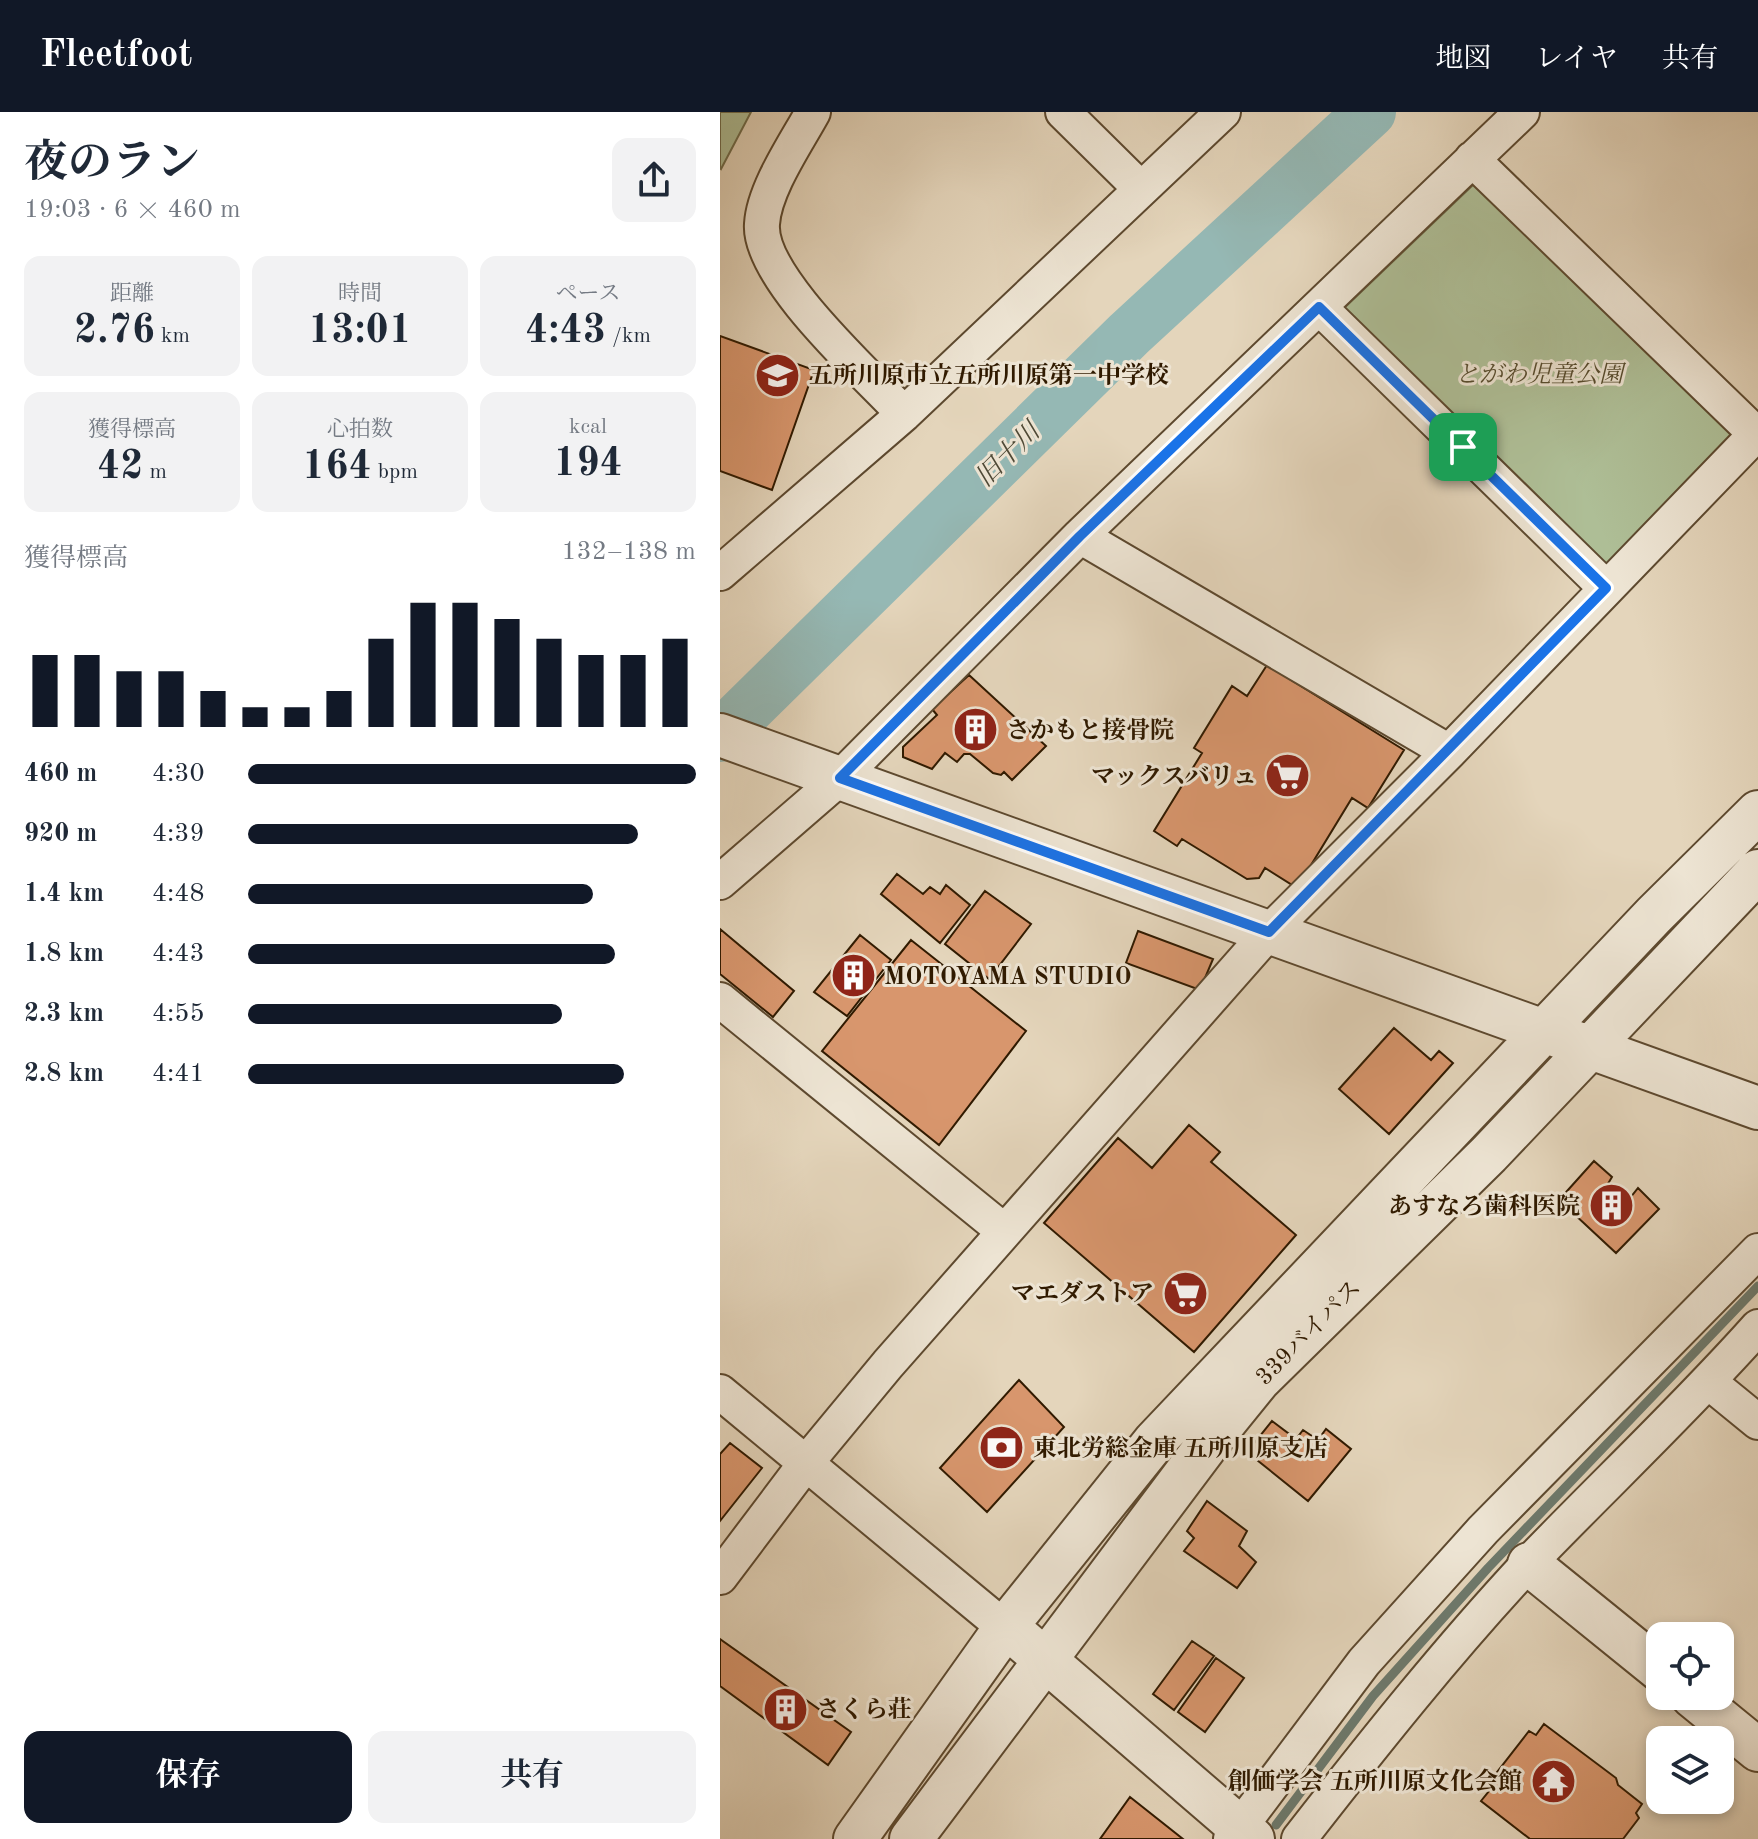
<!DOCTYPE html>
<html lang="ja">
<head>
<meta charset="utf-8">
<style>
	:root { --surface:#fff; --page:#f2f2f3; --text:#1f2937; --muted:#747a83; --accent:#111827 }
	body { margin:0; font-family:"Old Standard TT","Noto Serif JP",serif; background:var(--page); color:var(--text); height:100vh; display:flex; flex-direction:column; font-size:30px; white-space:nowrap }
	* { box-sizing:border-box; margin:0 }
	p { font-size:26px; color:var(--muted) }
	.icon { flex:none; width:44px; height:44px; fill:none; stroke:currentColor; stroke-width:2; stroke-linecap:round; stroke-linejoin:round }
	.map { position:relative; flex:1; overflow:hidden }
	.panel { display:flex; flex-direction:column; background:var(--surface); width:720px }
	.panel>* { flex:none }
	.tools { position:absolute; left:926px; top:1510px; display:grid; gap:16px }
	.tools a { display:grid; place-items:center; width:88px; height:88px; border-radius:16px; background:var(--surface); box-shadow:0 4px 12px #0003; font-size:40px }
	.pin { position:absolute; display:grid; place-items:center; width:68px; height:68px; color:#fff; margin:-34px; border-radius:16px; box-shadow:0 4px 12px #0006 }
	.round { display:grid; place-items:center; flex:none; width:84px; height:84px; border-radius:16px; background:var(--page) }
	.overview { display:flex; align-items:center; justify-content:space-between; height:136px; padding:0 24px }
	h1 { font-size:44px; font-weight:700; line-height:60px }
	.stats { display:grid; grid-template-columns:repeat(3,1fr); gap:12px; height:136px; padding:8px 24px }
	.stats div { display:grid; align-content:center; border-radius:16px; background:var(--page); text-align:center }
	.stats b { font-size:40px; font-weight:700 }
	.stats small { font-size:22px; font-weight:400 }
	.stats p { font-size:22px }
	.chart { height:224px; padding:16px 24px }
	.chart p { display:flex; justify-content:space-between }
	.chart svg { width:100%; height:144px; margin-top:8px; stroke:var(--accent); stroke-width:6 }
	.action { display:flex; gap:16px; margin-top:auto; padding:16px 24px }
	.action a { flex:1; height:92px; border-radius:16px; background:var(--accent); color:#fff; font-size:32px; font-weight:700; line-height:92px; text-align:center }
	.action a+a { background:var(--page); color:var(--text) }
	ul { padding:0 24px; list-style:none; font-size:26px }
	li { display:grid; grid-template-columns:128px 96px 1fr; align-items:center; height:60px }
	li i { height:20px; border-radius:10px; background:var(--accent) }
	header { display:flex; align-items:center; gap:48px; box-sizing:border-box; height:112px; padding:0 40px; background:var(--accent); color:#fff }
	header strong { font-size:38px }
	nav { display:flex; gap:44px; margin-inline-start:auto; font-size:28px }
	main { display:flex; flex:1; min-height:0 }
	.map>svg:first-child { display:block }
	.green { fill:#aebe96; stroke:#6f6c4b; stroke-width:2 }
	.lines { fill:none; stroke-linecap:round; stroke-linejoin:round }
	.stream { stroke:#6d796c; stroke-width:9 }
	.river { stroke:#95b8b4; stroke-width:52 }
	.building { fill:#d8966d; stroke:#301a00; stroke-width:2 }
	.minor-casing { stroke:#5d492f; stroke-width:38 }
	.tertiary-casing { stroke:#5d492f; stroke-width:46 }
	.minor { stroke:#ede4d3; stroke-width:34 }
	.tertiary { stroke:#ede4d3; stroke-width:42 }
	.route-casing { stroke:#fff; stroke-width:16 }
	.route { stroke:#1a73e8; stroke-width:10 }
	.labels { text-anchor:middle; stroke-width:6; stroke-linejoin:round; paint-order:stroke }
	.park-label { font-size:24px; font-style:italic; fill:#564b2d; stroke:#ede4d3 }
	.poi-label { font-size:24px; font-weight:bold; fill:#301a00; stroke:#ede4d3; text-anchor:start }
	.street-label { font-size:24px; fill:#301a00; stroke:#ede4d3 }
	.water-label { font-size:26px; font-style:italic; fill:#4e4936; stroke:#ede4d3 }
</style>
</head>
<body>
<header>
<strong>Fleetfoot</strong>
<nav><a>地図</a><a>レイヤ</a><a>共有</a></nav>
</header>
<main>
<section class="panel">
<div class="overview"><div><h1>夜のラン</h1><p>19:03 · 6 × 460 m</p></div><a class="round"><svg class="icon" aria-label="share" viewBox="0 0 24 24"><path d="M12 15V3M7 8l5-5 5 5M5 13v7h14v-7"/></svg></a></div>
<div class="stats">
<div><p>距離</p><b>2.76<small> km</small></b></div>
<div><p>時間</p><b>13:01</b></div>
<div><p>ペース</p><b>4:43<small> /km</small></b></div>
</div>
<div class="stats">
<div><p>獲得標高</p><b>42<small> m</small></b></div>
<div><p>心拍数</p><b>164<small> bpm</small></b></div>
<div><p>kcal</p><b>194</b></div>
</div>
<div class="chart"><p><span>獲得標高</span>132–138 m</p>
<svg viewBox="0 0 160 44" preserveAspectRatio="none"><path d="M5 44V22M15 44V22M25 44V27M35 44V27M45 44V33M55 44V38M65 44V38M75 44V33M85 44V17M95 44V6M105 44V6M115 44V11M125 44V17M135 44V22M145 44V22M155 44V17"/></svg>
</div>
<ul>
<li><b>460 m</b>4:30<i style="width:100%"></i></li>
<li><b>920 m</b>4:39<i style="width:87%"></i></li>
<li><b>1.4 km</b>4:48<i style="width:77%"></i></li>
<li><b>1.8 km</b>4:43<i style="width:82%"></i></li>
<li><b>2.3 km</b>4:55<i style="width:70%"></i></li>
<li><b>2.8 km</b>4:41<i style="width:84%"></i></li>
</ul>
<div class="action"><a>保存</a><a>共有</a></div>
</section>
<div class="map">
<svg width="1038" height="1727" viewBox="0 0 1038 1727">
	<rect width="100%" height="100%" fill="#e4d5bb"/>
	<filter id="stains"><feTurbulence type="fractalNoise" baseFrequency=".0025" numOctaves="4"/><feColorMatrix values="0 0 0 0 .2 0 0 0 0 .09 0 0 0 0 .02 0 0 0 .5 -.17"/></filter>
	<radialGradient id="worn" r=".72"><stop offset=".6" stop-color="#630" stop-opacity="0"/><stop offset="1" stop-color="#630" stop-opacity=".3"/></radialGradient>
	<!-- green -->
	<path class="green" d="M0 0H31L1 57 0 56Z
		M755 71 1014 322 887 456 620 200Z"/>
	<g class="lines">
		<!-- stream -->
		<path class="stream" d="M556 1713 653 1584 768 1456 1038 1174"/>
		<!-- river -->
		<path class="river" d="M0 624 409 222 650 0"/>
	</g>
	<!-- building -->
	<path class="building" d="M0 224 94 258 52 378 0 359Z
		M547 553 684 638 648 696 632 686 577 776 545 756 539 766 527 767 462 727 457 734 434 719 482 641 474 636 512 574 527 584Z
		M249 563 326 634 292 668 284 660 281 663 273 661 250 642H244L237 650 225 641 212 657 183 645V635L217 603 212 597Z
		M177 762 203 782 210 775 220 782 226 773 250 793 220 831 161 782Z
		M265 779 311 812 269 867 225 832Z
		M0 817 74 879 53 905 0 862Z
		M418 819 493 847 480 878 406 851Z
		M140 823 171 848 127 904 94 880Z
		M191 828 306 919 219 1033 102 939Z
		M674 916 711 948 719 939 733 951 669 1022 619 977Z
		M469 1013 500 1040 491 1050 576 1123 474 1240 324 1111 398 1026 432 1056Z
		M874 1049 892 1065 886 1075 906 1091 918 1076 939 1097 896 1141 839 1088Z
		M299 1268 344 1315 267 1400 220 1356Z
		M552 1309 576 1327 583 1318 598 1328 606 1317 631 1337 588 1389 527 1340Z
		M10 1331 42 1356 0 1409V1342Z
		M487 1389 527 1419 519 1434 536 1450 517 1476 464 1439 474 1426 467 1419Z
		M0 1527 131 1620 108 1653 0 1574Z
		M472 1529 494 1544 454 1598 433 1582Z
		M496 1546 524 1566 485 1620 458 1600Z
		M824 1612 896 1666 898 1673 922 1692 916 1701 919 1706 903 1727H810L761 1689 769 1679 767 1673 809 1619 816 1623Z
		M410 1685 463 1727H380Z"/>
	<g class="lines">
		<defs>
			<path id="minor" d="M93 0C76 31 44 77 42 112 38 165 147 262 184 302
				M343 0 421 77
				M752 47 1038 324
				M599 195 886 476
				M360 424 729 640
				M0 461 184 302 503 0
				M0 770 120 666 360 424 802 0
				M0 888 284 1119
				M989 1270 1038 1310
				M0 1280 285 1516
				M0 1465 86 1351 168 1252 549 820 729 640 1038 320
				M511 1727 644 1550 763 1418 1038 1139
				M579 1727C653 1632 727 1539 809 1451 885 1372 965 1297 1038 1215"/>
			<path id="tertiary" d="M0 623 1038 996
				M809 1452 940 1558
				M302 1528 533 1727
				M972 1584 1038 1638
				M135 1727 285 1516 435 1329 934 803 1038 700
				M191 1727 496 1321 539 1268 769 1042 1038 759"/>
		</defs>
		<!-- minor casing -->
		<use href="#minor" class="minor-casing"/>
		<!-- tertiary casing -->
		<use href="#tertiary" class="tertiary-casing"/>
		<!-- minor -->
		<use href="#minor" class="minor"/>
		<!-- tertiary -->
		<use href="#tertiary" class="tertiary"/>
	</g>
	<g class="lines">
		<defs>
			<path id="route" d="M599 195 886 476 549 820 120 666 360 424Z"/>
		</defs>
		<!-- route casing -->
		<use href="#route" class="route-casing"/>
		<!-- route -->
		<use href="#route" class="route"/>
	</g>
	<!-- icons -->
	<defs>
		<symbol id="school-disc" viewBox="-11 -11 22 22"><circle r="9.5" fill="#8f2418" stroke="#ede4d3"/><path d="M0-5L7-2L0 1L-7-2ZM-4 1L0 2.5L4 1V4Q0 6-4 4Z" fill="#fff"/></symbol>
		<symbol id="building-disc" viewBox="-11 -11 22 22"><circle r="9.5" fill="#8f2418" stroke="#ede4d3"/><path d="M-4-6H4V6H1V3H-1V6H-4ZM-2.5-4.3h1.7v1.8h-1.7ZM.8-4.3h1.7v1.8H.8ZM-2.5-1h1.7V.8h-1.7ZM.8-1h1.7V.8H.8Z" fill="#fff"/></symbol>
		<symbol id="supermarket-disc" viewBox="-11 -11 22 22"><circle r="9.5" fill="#8f2418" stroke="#ede4d3"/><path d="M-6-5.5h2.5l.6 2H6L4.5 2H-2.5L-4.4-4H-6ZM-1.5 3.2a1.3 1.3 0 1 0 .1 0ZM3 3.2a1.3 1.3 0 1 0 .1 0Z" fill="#fff"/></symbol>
		<symbol id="bank-disc" viewBox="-11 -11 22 22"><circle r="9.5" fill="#8f2418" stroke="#ede4d3"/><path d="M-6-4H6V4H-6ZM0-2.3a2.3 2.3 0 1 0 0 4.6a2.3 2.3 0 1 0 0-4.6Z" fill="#fff"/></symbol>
		<symbol id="temple-disc" viewBox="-11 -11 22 22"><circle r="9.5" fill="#8f2418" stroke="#ede4d3"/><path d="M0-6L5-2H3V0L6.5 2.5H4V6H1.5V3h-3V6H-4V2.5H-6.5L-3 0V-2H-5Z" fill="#fff"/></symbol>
	</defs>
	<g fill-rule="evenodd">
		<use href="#school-disc" x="32" y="238" width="51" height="51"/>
		<use href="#building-disc" x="230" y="592" width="51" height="51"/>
		<use href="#supermarket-disc" x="542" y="638" width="51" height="51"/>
		<use href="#building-disc" x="108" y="838" width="51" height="51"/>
		<use href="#building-disc" x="866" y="1068" width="51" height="51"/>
		<use href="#supermarket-disc" x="440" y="1156" width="51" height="51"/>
		<use href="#bank-disc" x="256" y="1310" width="51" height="51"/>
		<use href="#building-disc" x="40" y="1572" width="51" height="51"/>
		<use href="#temple-disc" x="808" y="1644" width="51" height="51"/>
	</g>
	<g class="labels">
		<!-- park labels -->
		<g class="park-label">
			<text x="819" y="270">とがわ児童公園</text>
		</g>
		<!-- poi labels -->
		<g class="poi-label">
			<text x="89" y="271">五所川原市立五所川原第一中学校</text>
			<text x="286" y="626">さかもと接骨院</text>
			<text x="537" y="672" text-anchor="end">マックスバリュ</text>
			<text x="164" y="872">MOTOYAMA STUDIO</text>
			<text x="860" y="1102" text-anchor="end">あすなろ歯科医院</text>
			<text x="434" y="1189" text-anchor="end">マエダストア</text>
			<text x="313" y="1344">東北労総金庫 五所川原支店</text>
			<text x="96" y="1605">さくら荘</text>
			<text x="802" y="1677" text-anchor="end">創価学会 五所川原文化会館</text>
		</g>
		<!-- street labels -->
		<g class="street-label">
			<text transform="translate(588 1220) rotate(-45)" y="8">339バイパス</text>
		</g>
		<!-- water labels -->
		<g class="water-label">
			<text transform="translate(287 342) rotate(-45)" y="9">旧十川</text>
		</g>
	</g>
	<rect width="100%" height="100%" filter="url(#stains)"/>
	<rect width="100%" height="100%" fill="url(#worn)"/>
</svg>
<div class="tools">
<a><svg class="icon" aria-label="locate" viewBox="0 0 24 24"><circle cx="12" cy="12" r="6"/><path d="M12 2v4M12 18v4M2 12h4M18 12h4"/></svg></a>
<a><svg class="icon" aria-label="layers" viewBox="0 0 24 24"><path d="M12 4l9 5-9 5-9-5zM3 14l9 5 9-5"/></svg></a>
</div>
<div class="pin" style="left:743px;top:335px;background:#1e9e55"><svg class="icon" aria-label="arrive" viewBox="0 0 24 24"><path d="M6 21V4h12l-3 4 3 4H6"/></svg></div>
</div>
</main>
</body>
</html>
